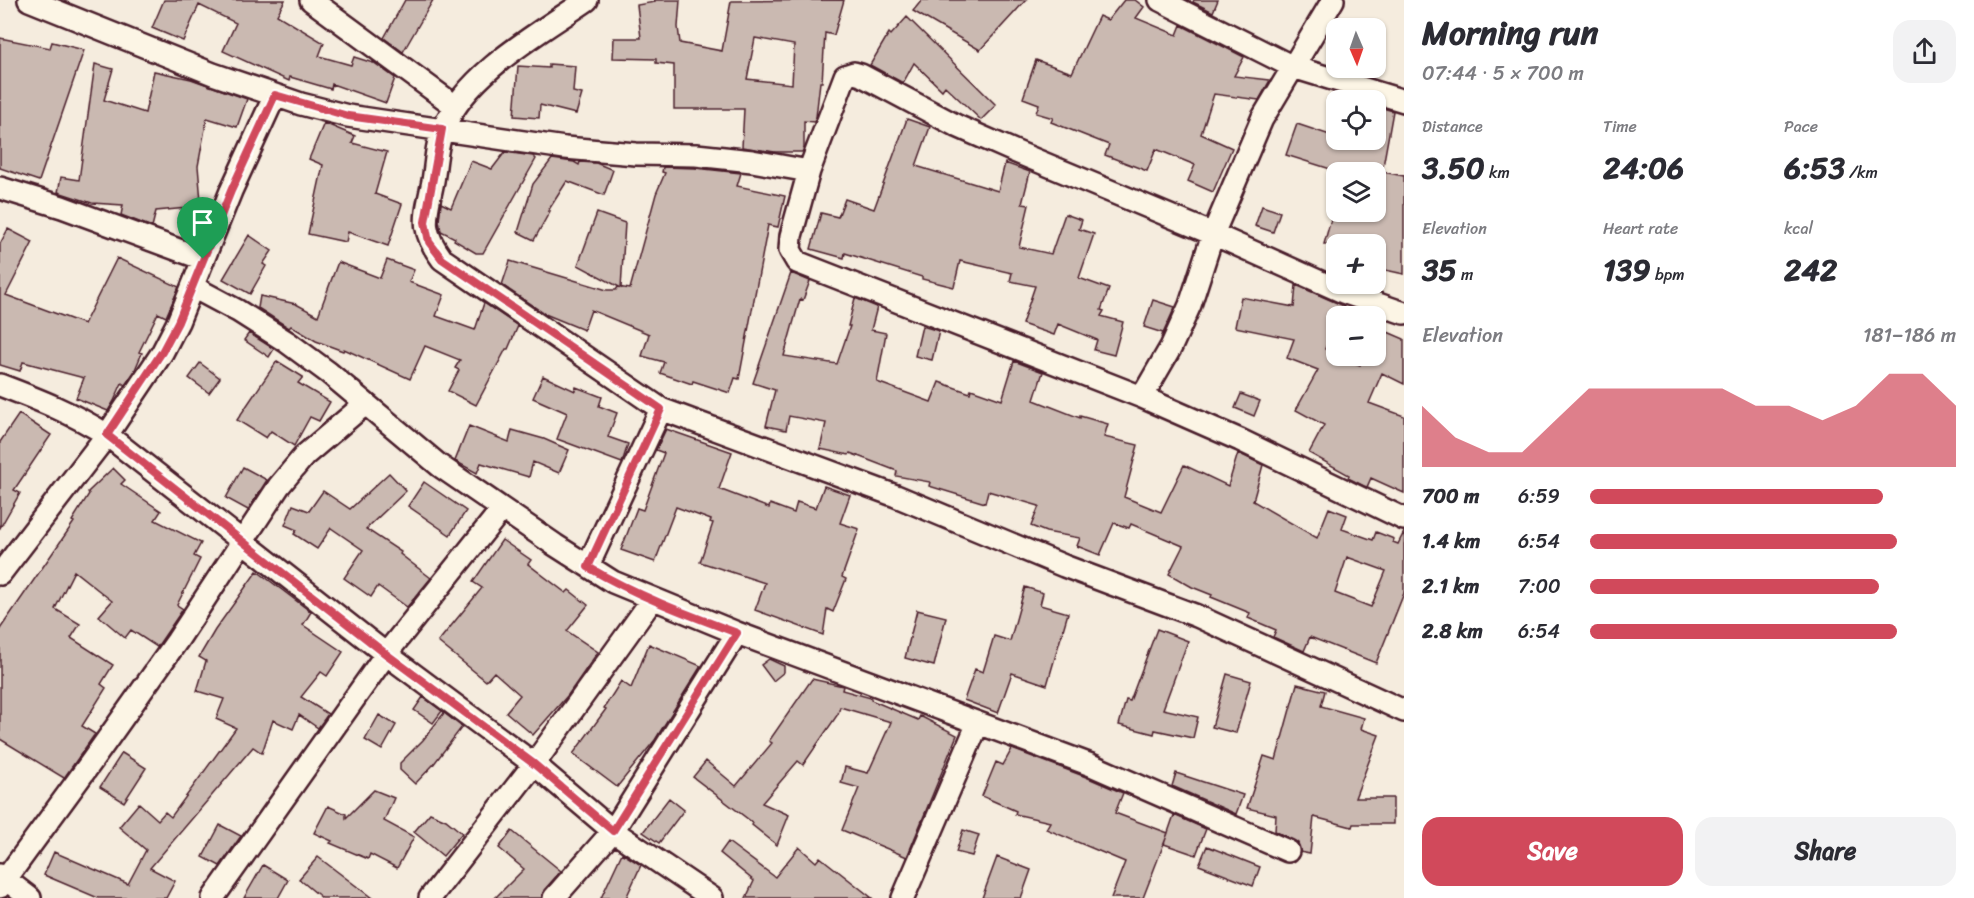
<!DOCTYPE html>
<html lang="en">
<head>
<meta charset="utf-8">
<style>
	:root { --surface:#fff; --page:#f2f2f3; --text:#2b2b33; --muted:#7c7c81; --accent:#d1495b }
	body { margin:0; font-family:Sriracha,sans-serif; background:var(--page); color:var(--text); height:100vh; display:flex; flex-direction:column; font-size:22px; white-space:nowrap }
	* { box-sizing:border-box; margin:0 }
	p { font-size:20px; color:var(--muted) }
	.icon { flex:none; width:33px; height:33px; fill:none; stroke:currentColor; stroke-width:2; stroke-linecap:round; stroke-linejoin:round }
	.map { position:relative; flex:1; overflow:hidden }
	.side { display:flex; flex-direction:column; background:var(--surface); width:570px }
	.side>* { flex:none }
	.needle { width:39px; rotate:178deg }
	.fabs { position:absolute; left:1326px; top:18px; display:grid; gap:12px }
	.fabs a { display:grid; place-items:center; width:60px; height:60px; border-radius:12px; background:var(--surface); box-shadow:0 2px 4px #0004; font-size:30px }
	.pin { position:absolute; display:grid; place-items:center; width:51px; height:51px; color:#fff; margin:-62px -26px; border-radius:50% 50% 50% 0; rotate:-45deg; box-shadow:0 0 6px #0007 }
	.pin .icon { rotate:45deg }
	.round { display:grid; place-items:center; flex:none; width:63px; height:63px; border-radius:18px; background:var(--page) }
	.overview { display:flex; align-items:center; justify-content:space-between; height:102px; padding:0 18px }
	h1 { font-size:33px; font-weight:800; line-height:45px }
	.metrics { display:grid; grid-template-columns:repeat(3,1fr); gap:9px; height:102px; padding:6px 18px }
	.metrics div { display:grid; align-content:center }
	.metrics b { font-size:30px; font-weight:800 }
	.metrics small { font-size:16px; font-weight:400 }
	.metrics p { font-size:16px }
	.chart { height:168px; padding:12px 18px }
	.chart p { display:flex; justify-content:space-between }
	.chart svg { width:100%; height:108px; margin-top:6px; fill:var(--accent); opacity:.7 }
	.primary-button { display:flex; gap:12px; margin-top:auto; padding:12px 18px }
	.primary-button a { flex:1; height:69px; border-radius:18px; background:var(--accent); color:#fff; font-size:24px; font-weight:800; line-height:69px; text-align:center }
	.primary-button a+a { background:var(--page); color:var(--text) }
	ul { padding:0 18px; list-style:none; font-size:20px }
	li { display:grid; grid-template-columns:96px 72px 1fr; align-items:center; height:45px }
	li i { height:15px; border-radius:8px; background:var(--accent) }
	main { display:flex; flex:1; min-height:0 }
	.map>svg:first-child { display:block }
	.building { fill:#cab9b1; stroke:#4a1f2b; stroke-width:1.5; fill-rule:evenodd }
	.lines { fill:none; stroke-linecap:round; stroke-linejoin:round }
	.minor-casing { stroke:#4a1f2b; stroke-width:26 }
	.minor { stroke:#fcf5e5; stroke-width:21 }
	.route-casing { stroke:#fff; stroke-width:12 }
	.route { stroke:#d1495b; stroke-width:8 }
</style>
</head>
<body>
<main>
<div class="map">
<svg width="1404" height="898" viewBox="0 0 1404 898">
	<rect width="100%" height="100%" fill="#f5ecde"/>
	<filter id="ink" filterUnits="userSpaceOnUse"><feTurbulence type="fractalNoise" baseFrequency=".0167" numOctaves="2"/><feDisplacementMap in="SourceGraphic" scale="12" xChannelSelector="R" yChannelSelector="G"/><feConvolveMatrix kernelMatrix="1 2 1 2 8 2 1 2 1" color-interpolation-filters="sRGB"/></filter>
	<g filter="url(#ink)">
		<!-- building -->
		<path class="building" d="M164 0H285L277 15 324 43 319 56 351 65 354 57 373 63V62L395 78 386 103 332 84 331 89 290 77 289 81 223 51 236 23 199 5 183 41 152 28Z
			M405 0H433L403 52 384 38Z
			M654 0H680L678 27 680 43 722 51 731 1 844 0 834 35 825 33 822 82H820L816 117 814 122 804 121V148L802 152H775L742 147 744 109H674V65L656 63V59L613 58 614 38H641L637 5 655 2ZM755 38 794 45 792 84 747 79Z
			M922 0H1026L980 50 913 11Z
			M1124 0H1135L1144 7 1136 18 1177 35 1181 25 1244 57 1234 76 1270 80 1259 100 1214 94 1201 134 1232 148 1213 192 1188 181 1195 165 1156 149 1147 171 1105 155 1109 145 1051 122 1053 118 1036 113 1039 104 1023 98 1036 60 1072 73 1099 16 1108 20Z
			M1194 0H1218L1213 12 1193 2Z
			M907 17 996 105 981 120 945 86 942 90 914 63 903 83 870 65 889 33 891 35Z
			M0 38 50 48 52 42 84 50 39 181 0 168Z
			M95 64 113 69 104 100 145 113 154 71 191 79 247 99 237 127 207 118 198 166 201 201 209 206 156 211 152 227 121 215 123 205 92 203 58 192 61 177 79 180Z
			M549 64 575 66 573 92 582 94 576 114 540 105 539 118 514 116 518 66 549 68Z
			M1376 106 1393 111 1382 172 1404 176V274L1376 268V244H1324L1333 212H1376V172H1340L1286 155 1297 124 1336 137V140L1351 142 1352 140H1376Z
			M907 119 930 127 916 166 998 191 1005 163 1030 172 1022 204 1029 205 1019 247 1051 254 1065 214 1082 220 1079 229 1094 234 1079 278 1109 289 1101 310 1104 311 1101 316 1123 322 1114 355 1094 350 1097 340 1058 324 1054 335 1022 324 1035 286 1010 281 1012 273 960 261 954 287 922 279V277L845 253 844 258 811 249 821 213 838 217 845 199 874 209Z
			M324 123 355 136 352 143 387 152 375 194 402 204 388 246 348 232 346 242 308 234 323 165 309 159Z
			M505 152 533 156 536 159 483 253H476L454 240 455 238 441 231 439 221 441 203 451 208 471 161 492 169Z
			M552 159 574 162 579 165 580 162 596 163 613 170 604 195 567 181 548 211H550L534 240 518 232 533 184Z
			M663 167 695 168 741 173 737 186 785 196 778 227 768 225 739 379 735 378 730 393 693 381 692 384 660 373 664 362 642 356 649 334 591 310 584 330 545 314 502 285 510 261 607 290H616L618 287 630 289 656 194 665 173 662 172Z
			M1262 206 1280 212 1273 232 1255 226Z
			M597 213 625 223 621 288 578 265Z
			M8 229 33 242 6 295 84 324 117 258 179 287 166 317 158 313 139 352 142 353 134 372 125 385 122 383 114 401 108 411 76 398 84 378 23 362 20 371 0 365V244Z
			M249 235 272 251 263 264 266 266 250 294 223 279Z
			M387 260 414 270 409 282 444 295 436 316 475 330 484 303 518 326 508 349H506L476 405 448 391 459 370 455 368 460 360 425 346 410 379 344 349 343 351 316 341 291 326 289 328 258 308 260 296 296 304 318 316 338 262 380 278Z
			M791 273 810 281 803 300 800 299 784 356 837 364 850 326H848L855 298 877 307 871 330 886 333 877 382 931 402 939 382 970 393 971 389 1002 400 1014 361 1043 372 1034 400 1080 418V416L1108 424 1104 437 1138 445 1124 497 1161 512 1184 465 1228 486 1238 453 1263 465 1253 501 1317 538 1329 508 1347 515 1342 529 1373 540 1376 532 1394 539 1393 542 1398 544 1404 532V593L1376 663 1310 637 1304 651 1273 637 1276 630 1248 618 1250 613 1211 597 1212 595 1192 587 1169 574 1183 546 1131 524 1129 528 1114 523 1100 555 1077 546 1080 538 1046 532 1031 526 1039 506 988 491 985 503 929 486 930 482 896 476 897 471 850 453 849 455 820 449 826 423 789 416 786 430 766 426 775 390 753 383ZM1347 557 1386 571 1371 607 1335 593Z
			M1296 285 1344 306 1339 316H1336V323L1325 349 1336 356 1360 365 1361 362 1348 356H1376V327L1404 339V384L1382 373 1369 403 1404 416V493L1371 478 1367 487 1364 486 1348 478 1349 475 1309 453 1324 425 1296 410 1318 370 1287 358 1294 339 1235 327 1241 297 1294 307Z
			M1153 300 1175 307 1161 338 1163 333 1144 327Z
			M922 326 939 331 932 360 915 356Z
			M249 333 274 349 269 357 244 340Z
			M277 361 303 377 298 383 330 402 319 421 310 417 294 446 271 431 266 438 237 420Z
			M200 363 220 378 209 393 189 378Z
			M543 376 575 391 576 387 602 397 599 406 617 413 608 437 628 444 622 463 557 439 567 413 533 398Z
			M1241 394 1260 401 1254 416 1235 408Z
			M19 414 51 435 14 490 20 493 0 528V442Z
			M469 426 509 442 512 430 544 439 569 450 559 473 533 462 529 477 481 463 477 473 455 461Z
			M666 429 732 452 719 489 769 508 770 504 794 513 797 502 816 508 824 486 850 495 840 523 859 529 842 577 846 579 833 612 827 609 823 635 755 610 765 583 700 562 713 523 710 522 711 520 676 507 655 562 621 550 637 508 643 510 664 453 656 450Z
			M243 467 267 480 248 510 226 498Z
			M113 468 125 480 121 484 161 511 155 520 201 543 194 556 200 559 177 605 183 609 157 647 131 630 125 638 99 616 112 601 74 571 55 609 80 624 71 638 113 665 101 684 106 688 82 726 95 734 64 778 0 739V629L74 522 72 521 89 494 88 492Z
			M389 473 406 491 366 529 401 552 400 554 431 578 407 607 378 586 371 597 344 578 363 550 331 528 317 549 294 534 297 530 285 525 293 505 309 511 323 491 350 509Z
			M424 482 466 511 450 535 408 506Z
			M502 540 531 560 528 564 566 593 569 590 588 605 567 631 598 652 568 695 533 735 506 712 520 695 494 672 486 681 438 642 482 588 473 582Z
			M257 571 311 612 303 625 343 652 327 676 321 672 301 697 328 714 318 728 299 715 293 729 273 720 262 753 253 747 150 868 175 881 166 898H98L44 875 54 852 128 884 146 850 119 827 139 803 158 820 165 812 171 817 236 728 216 719 224 699 197 691 206 661 199 657 215 630Z
			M1025 587 1043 593 1040 605 1068 613 1047 685 1012 673 998 713 964 700 975 669 983 672 994 636 1010 641Z
			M917 610 946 617 934 666 905 658Z
			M1157 629 1188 641 1163 709 1198 717 1193 738 1155 730 1154 734 1119 725 1126 700 1130 701Z
			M649 644 701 666 655 740 617 787 573 754 606 709 604 708 621 681 631 688Z
			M769 659 784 666V672L773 681 761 665Z
			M1227 674 1251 681 1236 733 1212 727Z
			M812 679 843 686 842 690 871 698V700L918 720 920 716 957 735 907 857 842 830 859 788 841 783 845 767 868 773 891 722 840 707 838 714 803 765 798 761 762 803 789 815 777 845 752 825 753 823 693 777 706 761 736 786 772 743 769 741Z
			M1297 684 1325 691 1321 706 1364 718 1361 729 1379 735 1355 798H1393V824H1353L1352 827 1314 817 1310 854 1300 852 1298 843 1275 831 1276 815 1247 808 1264 756 1276 760Z
			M423 697 442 711 433 723 414 710Z
			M444 713 462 727 433 765 415 784 400 770V763L423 740Z
			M379 715 396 725 382 750 365 740Z
			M1012 749 1086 777 1123 793 1115 813 1168 833 1143 898H1111L1125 862 1046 829 1050 822 1015 814 1016 811 982 796 996 762 1003 765Z
			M122 753 146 768 124 802 100 787Z
			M1176 773 1243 795 1236 814 1172 786Z
			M374 790 394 798 384 821 414 837 397 868 370 854 368 859 330 843 332 841 314 833 328 806 346 814V818Z
			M669 798 684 810 659 843 643 832Z
			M430 813 446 820 462 833 443 856 414 832Z
			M1174 815 1206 829 1196 855 1164 844Z
			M220 825 241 836 220 866 203 857Z
			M963 830 979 835 972 856 956 852Z
			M512 831 561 871 544 890 542 898H495L524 869 499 848Z
			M728 842 775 877 799 847 816 862 820 857 872 898H746L754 881 720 853Z
			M1207 846 1260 867 1253 886 1199 865Z
			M622 853 641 865 626 898H601Z
			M318 857 372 898H322L299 879Z
			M997 857 1031 870 1021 898H982Z
			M263 865 288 880 278 898H244Z"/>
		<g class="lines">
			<defs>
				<path id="minor" d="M29 0 213 74 301 104 348 116 565 148 636 154 696 155 752 161 809 171
					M311 0 455 106
					M587 0C538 34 469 71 444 127 436 143 436 164 433 181 426 217 419 228 442 259L661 409 896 496 1064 566 1197 616 1404 711
					M1160 0 1293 67 1404 101
					M0 188 62 207 203 259
					M193 287 238 311 287 342 329 373 440 466 555 545 613 582 737 633 1091 765 1288 851
					M1404 313 1343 292 1213 234 1014 151 957 126 861 75 854 73 845 76 809 171 791 236 790 250 797 262 1142 397 1240 440 1404 519
					M0 385C37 399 73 413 107 435L386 654 534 764 613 831 712 898
					M1142 397 1171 347 1190 305 1213 234 1262 119 1333 0
					M588 566 661 409
					M0 574 107 435 162 353 178 322 231 191 275 95
					M0 875 30 898
					M0 887 92 761 177 641 279 486 305 455 365 404
					M213 898 386 654 502 509
					M430 898 534 764 652 600
					M554 898 613 831 737 633
					M903 898 978 723"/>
			</defs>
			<!-- minor casing -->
			<use href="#minor" class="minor-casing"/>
			<!-- minor -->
			<use href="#minor" class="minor"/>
		</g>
	</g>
	<g class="lines" filter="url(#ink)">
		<defs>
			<path id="route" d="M275 95 348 116 442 129 425 222 429 242 442 259 661 409 588 567C635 595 686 614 737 633L613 831 534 764 386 654 107 435 162 352 178 322 231 191Z"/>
		</defs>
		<!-- route casing -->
		<use href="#route" class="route-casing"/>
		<!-- route -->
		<use href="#route" class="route"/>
	</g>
</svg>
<div class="fabs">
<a><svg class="needle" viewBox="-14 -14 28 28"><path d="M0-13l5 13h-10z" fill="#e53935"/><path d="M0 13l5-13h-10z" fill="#7c7c81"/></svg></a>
<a><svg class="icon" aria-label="locate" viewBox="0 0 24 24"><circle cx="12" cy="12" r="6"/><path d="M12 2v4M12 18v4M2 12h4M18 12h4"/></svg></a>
<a><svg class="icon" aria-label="layers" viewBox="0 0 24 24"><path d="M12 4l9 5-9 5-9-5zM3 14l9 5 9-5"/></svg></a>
<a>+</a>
<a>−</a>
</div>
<div class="pin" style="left:203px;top:259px;background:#1e9e55"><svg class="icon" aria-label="arrive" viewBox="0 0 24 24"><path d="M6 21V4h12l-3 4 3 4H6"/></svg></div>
</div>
<section class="side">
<div class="overview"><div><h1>Morning run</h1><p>07:44 · 5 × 700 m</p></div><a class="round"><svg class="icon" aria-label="share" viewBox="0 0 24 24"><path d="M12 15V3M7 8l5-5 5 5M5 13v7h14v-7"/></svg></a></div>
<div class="metrics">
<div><p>Distance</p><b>3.50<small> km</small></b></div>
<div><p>Time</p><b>24:06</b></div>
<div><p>Pace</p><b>6:53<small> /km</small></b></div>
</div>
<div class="metrics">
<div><p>Elevation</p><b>35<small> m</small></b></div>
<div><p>Heart rate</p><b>139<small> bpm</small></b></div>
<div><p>kcal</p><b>242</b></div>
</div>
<div class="chart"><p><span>Elevation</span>181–186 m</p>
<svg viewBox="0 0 160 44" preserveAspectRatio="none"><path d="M0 44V19L10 32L20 38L30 38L40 25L50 12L60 12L70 12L80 12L90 12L100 19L110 19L120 25L130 19L140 6L150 6L160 19V44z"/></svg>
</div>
<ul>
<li><b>700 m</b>6:59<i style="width:80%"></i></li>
<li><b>1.4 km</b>6:54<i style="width:84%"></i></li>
<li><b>2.1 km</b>7:00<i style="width:79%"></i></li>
<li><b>2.8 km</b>6:54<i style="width:84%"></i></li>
</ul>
<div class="primary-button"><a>Save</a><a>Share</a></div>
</section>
</main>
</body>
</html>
